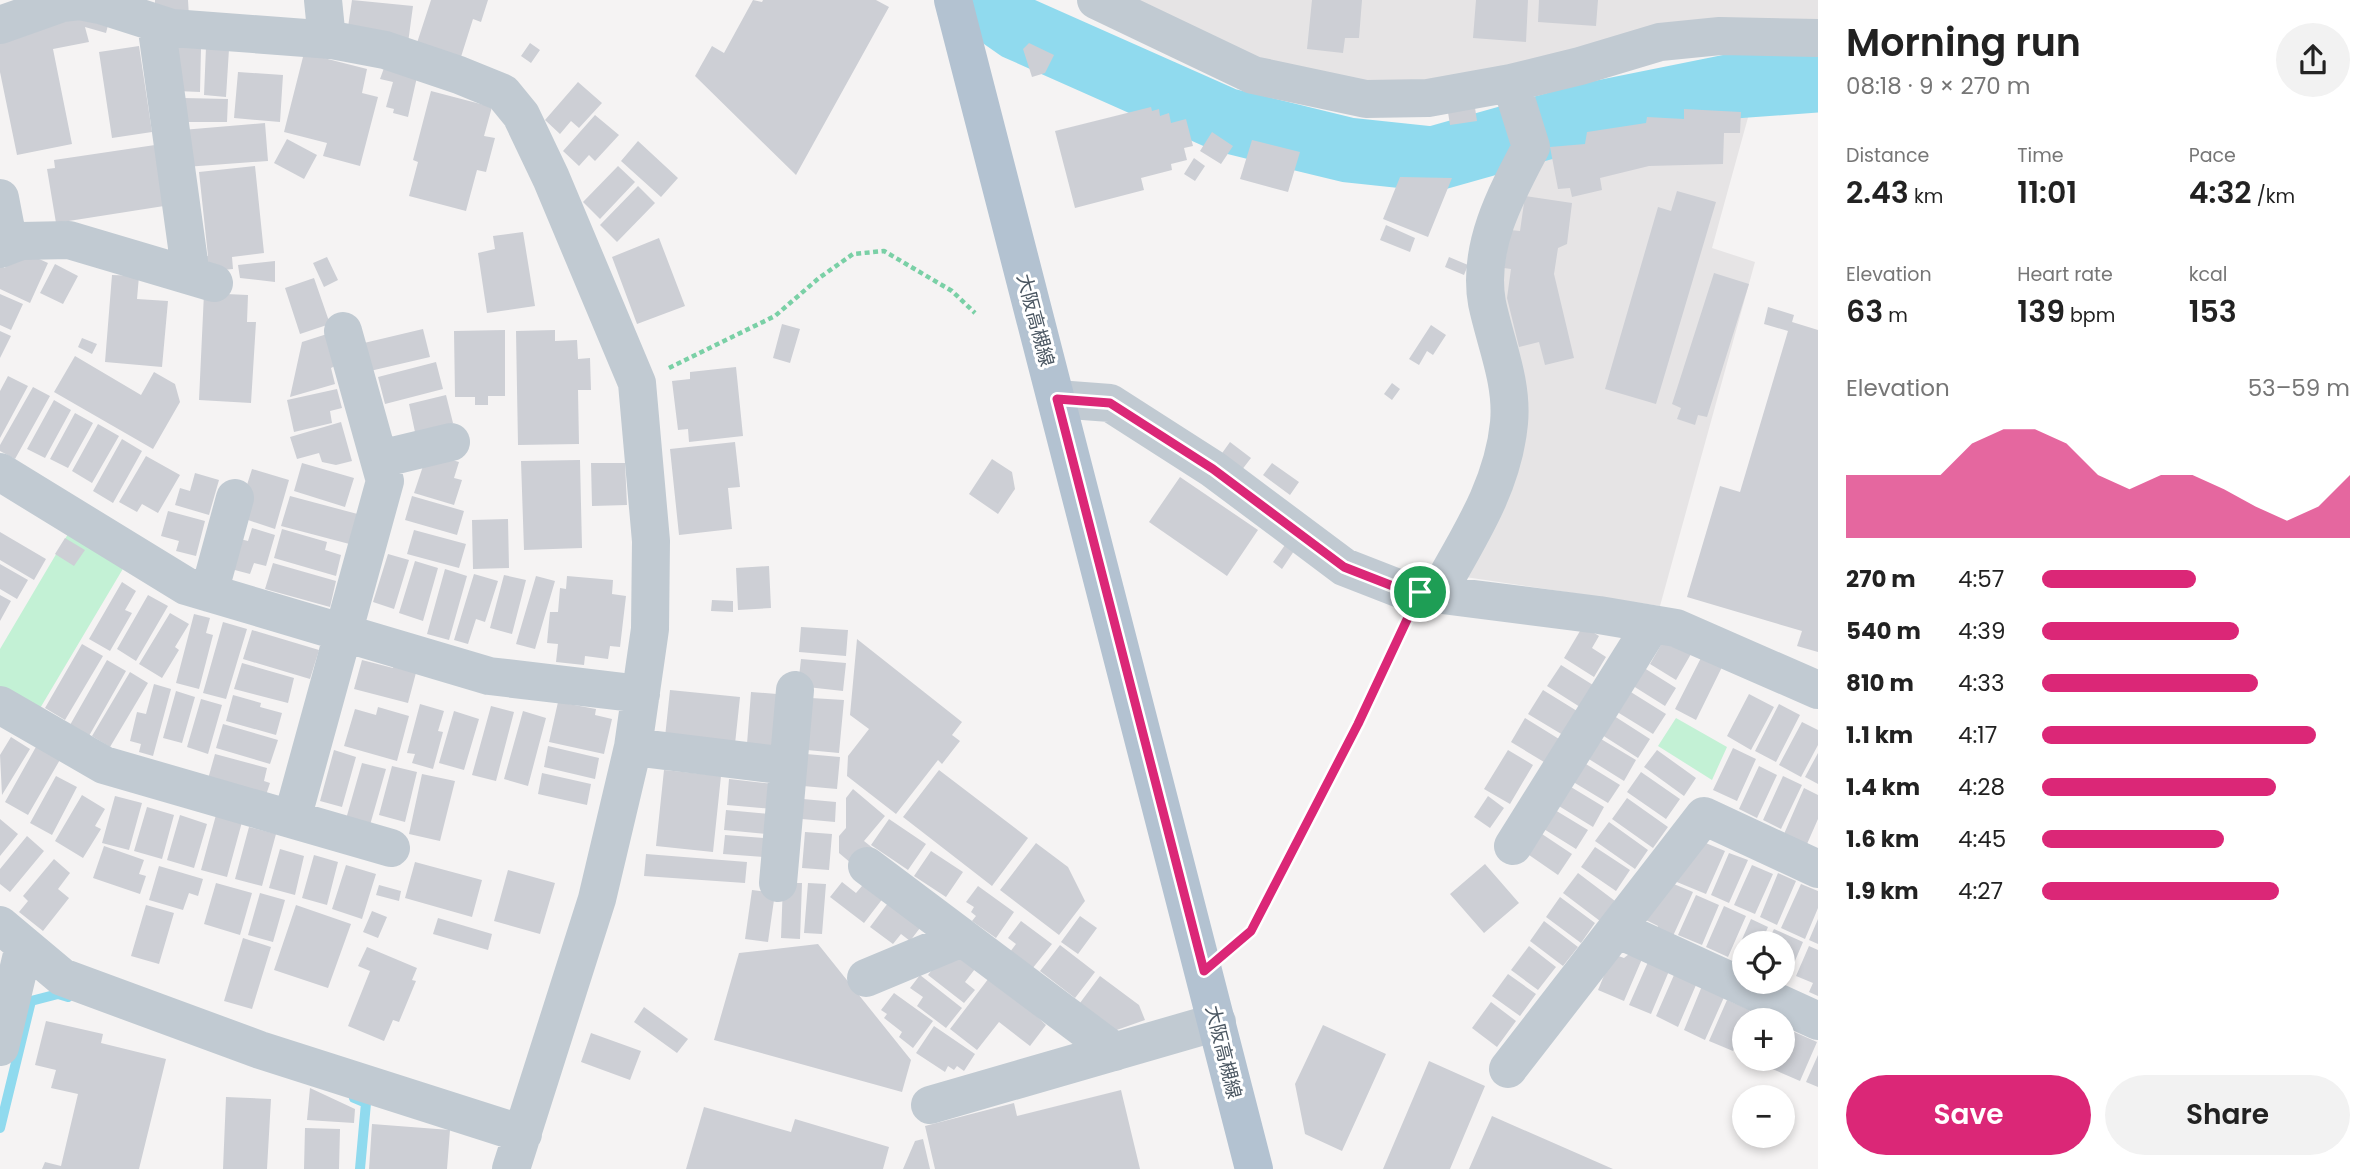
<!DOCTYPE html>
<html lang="en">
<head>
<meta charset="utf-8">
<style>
	:root { --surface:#fff; --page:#f2f2f2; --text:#222; --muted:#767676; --accent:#db2777 }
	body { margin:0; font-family:Poppins,"Noto Sans JP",sans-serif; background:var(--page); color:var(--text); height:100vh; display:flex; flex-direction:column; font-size:26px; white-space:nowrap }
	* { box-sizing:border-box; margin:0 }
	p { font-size:23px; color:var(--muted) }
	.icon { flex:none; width:38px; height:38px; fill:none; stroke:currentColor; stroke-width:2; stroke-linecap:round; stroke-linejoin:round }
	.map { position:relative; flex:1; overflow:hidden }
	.side { display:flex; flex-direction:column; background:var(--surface); width:560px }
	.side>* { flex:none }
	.controls { position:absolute; left:1732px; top:931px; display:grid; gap:14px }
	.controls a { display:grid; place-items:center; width:63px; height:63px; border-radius:50%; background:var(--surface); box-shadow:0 4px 10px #0003; font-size:35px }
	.pin { position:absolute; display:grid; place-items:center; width:60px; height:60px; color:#fff; margin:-30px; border:4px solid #fff; border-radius:50%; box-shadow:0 2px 7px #0007 }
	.round { display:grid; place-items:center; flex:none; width:74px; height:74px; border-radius:37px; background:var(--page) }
	.summary { display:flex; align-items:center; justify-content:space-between; height:119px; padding:0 28px }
	h1 { font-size:38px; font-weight:600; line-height:52px }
	.stats { display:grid; grid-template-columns:repeat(3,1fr); gap:10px; height:119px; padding:7px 28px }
	.stats div { display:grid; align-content:center }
	.stats b { font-size:30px; font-weight:600 }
	.stats small { font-size:19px; font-weight:400 }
	.stats p { font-size:19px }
	.chart { height:196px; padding:14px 28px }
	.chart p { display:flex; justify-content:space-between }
	.chart svg { width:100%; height:126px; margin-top:7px; fill:var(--accent); opacity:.7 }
	.primary-button { display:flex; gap:14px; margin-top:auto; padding:14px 28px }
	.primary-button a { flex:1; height:80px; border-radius:42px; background:var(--accent); color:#fff; font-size:28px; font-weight:600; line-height:80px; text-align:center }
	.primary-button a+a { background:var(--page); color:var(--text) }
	ul { padding:0 28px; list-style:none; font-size:23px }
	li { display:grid; grid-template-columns:112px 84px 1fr; align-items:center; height:52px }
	li i { height:18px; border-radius:9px; background:var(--accent) }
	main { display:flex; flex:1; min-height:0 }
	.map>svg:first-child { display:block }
	.education { fill:#e6e4e5 }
	.green { fill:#c3f1d5 }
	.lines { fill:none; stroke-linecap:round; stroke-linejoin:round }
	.stream { stroke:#90daee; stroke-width:10 }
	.river { stroke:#90daee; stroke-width:65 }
	.building { fill:#cdcfd5 }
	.path { stroke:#7ad0a6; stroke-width:4.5; stroke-dasharray:5 3.5; stroke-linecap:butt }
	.minor { stroke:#c1cad2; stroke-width:38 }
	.major { stroke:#b3c2d1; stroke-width:38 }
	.route-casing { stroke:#fff; stroke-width:14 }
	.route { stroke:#db2777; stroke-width:9 }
	.labels { text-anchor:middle; stroke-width:6; stroke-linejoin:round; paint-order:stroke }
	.street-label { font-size:19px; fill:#4a5661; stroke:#fff }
</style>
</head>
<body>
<main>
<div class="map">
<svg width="1818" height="1169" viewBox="0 0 1818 1169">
	<rect width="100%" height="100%" fill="#f5f3f3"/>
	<!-- education -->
	<path class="education" d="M1120 0H1818V20L1429 81 1366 85 1258 61Z
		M1752 103 1712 248 1755 262 1660 606 1465 577 1494 525 1496 259 1546 137 1663 109Z"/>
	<!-- green -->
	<path class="green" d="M68 534 124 567 39 710 0 687V649Z
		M1676 718 1727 747 1712 780 1658 746Z"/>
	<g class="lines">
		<!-- stream -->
		<path class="stream" d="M16 998 31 1001 58 994 68 997
			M354 1098 366 1103 360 1169
			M0 1128 31 1001"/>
		<!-- river -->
		<path class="river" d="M978 0 1018 28 1225 120 1348 150 1433 159 1589 115 1733 86 1818 80"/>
	</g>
	<!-- building -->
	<path class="building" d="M155 0H188L189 17H155Z
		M352 0 413 6 408 43 348 27Z
		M431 0H488L481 22 473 19 460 60 416 46Z
		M753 0 762 2 763 0H876L889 7 796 175 695 76 712 46 724 53Z
		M1312 0H1362L1359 38H1345L1343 53 1307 49Z
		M1476 0H1528L1526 42 1473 38Z
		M1539 0H1598L1596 26 1538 22Z
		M83 14 109 21 106 33 85 27 89 42 53 49 72 144 17 155 0 72V31Z
		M530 43 540 50 531 63 521 56Z
		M1029 43 1054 55 1045 73 1032 77 1023 49Z
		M139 46 152 132 112 138 99 52Z
		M177 47 201 48 200 92 177 91Z
		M206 47 229 49 226 97 204 95Z
		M304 53 367 69 362 93 378 97 360 166 323 156 327 143 284 132Z
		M384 68 417 77 408 117 393 113 394 109 386 107 393 82 380 79Z
		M238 72 283 75 280 122 234 118Z
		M578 82 602 103 579 128 571 121 560 134 545 120Z
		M431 91 492 107 484 136 495 138 486 172 477 170 466 211 409 196 418 162 413 160Z
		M183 98 228 99 227 122H182Z
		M1474 101 1477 121 1450 125 1447 106Z
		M1151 107 1152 111 1159 109 1160 116 1169 113 1171 123 1186 119 1193 146 1184 148 1187 160 1171 164 1172 170 1141 178 1144 190 1075 208 1055 131Z
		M1684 109 1741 112 1740 133H1724L1723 164 1649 166 1600 178 1602 190 1572 197 1570 188 1558 189 1550 147 1585 144 1587 132 1646 123 1647 117 1684 119Z
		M595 115 619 135 595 161 589 155 579 166 563 151Z
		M265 123 268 161 185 167 182 130Z
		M1212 132 1233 146 1221 164 1200 151Z
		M287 139 317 155 304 179 274 163Z
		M1252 140 1300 152 1288 192 1240 179Z
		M638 141 678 178 661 197 621 161Z
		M155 145 164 206 56 223 47 169 55 168 54 160Z
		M1194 158 1205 166 1195 181 1184 174Z
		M255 166 264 253 232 257 233 269 202 272 200 257 208 256 199 172Z
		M618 166 635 182 600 219 583 202Z
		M1400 177 1452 178 1428 237 1383 219Z
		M638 186 655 203 617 242 600 225Z
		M1677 191 1716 202 1656 404 1605 389 1658 207 1671 211Z
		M1525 196 1572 203 1567 244 1558 248 1554 274 1574 358 1545 365 1539 342 1519 347 1507 298 1511 269 1504 268 1510 230 1520 231Z
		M1386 225 1415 238 1410 252 1380 240Z
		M523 232 535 306 487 313 478 253 495 249 493 236Z
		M659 238 685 306 637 324 612 257Z
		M26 253 48 263 30 303 0 289V266L5 268 8 260Z
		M327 257 338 280 324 287 313 263Z
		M1449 257 1468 265 1464 275 1445 267Z
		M275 261V282L240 278 238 265Z
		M55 264 78 276 63 304 40 293Z
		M1714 273 1749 284 1707 417 1698 415 1695 425 1677 419 1681 408 1672 404Z
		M112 275 139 276 137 299 168 301 162 367 105 362Z
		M314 278 330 324 300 334 285 288Z
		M204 293 248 295 247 322H256L251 403 199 400Z
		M0 294 23 304 11 330 0 325Z
		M1768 307 1794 315 1792 322 1818 330V652L1797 646 1802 631 1687 597 1720 486 1740 492 1788 331 1764 324Z
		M782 324 800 329 790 363 773 358Z
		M1431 325 1446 335 1433 355 1427 351 1419 365 1409 359Z
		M423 329 430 357 370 371 364 343Z
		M505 330V396H488V405H475V397H455L454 331Z
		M555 330V341L577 340 578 359 590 358 591 390H578L579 444 518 445 516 331Z
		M0 331 11 336 0 358Z
		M327 334 335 366 331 368 335 384 290 397 302 342Z
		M82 338 97 344 92 354 78 347Z
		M75 356 141 395 154 372 175 384 180 402 153 449 54 392Z
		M436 362 443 389 385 404 378 377Z
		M736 367 743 436 689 442 688 429 678 430 672 381 690 379V372Z
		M8 376 28 386 0 438V391Z
		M1392 383 1400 389 1392 400 1384 394Z
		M33 387 50 396 15 459 0 451V445Z
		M337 389 342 408 330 411 332 423 294 432 287 400Z
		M446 395 453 423 415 432 409 404Z
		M54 400 71 410 45 458 27 449Z
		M75 413 93 423 68 468 50 459Z
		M341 422 352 461 336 465 322 462 319 453 297 459 290 437Z
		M98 424 119 436 92 483 72 471Z
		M122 439 142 451 113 503 93 491Z
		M735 442 740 487 728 488 732 529 679 535 670 449Z
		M1230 442 1251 458 1241 471 1220 456Z
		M146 456 180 475 158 513 142 504 137 512 119 502Z
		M442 457 459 462 454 478 462 480 454 505 414 493 424 463Z
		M992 459 1012 472 1015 489 998 514 969 494Z
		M580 460 582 548 524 550 521 461Z
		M302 463 354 478 345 507 294 491Z
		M591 463H625L627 505 592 506Z
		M1272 463 1299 482 1290 495 1263 475Z
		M252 469 289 480 275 529 248 520 241 504Z
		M195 473 219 480 209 515 175 505 180 488 190 491Z
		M1180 477 1258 530 1227 576 1149 522Z
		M290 496 365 516 357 546 281 526Z
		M412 496 464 511 457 535 405 520Z
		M168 511 205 521 196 556 176 551 179 541 161 536Z
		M508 519 509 568 473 569 472 520Z
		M252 528 275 535 266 566 254 563 250 574 227 568 236 538 248 541Z
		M282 529 327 542 325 550 341 555 336 576 274 558Z
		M414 530 466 544 459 568 407 554Z
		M0 532 46 559 34 580 0 560Z
		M65 538 85 550 74 566 55 554Z
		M1285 545 1294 551 1282 569 1273 562Z
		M388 554 409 560 394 609 373 602Z
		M415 561 438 568 423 621 399 613Z
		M273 563 336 581 330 607 265 589Z
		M0 564 28 580 17 599 0 589Z
		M769 566 771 608 738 610 736 568Z
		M445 569 467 576 449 640 427 634Z
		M474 574 498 581 485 622 476 619 468 644 454 640Z
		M504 575 526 580 512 634 490 628Z
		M536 576 555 581 535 649 516 644Z
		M567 576 613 580 612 594 626 596 620 647 610 646 608 659 585 656 584 665 556 662 558 644 547 643 550 612H558L560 588 566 589Z
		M122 582 136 591 125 610 132 613 110 651 89 639Z
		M0 595 11 601 0 621Z
		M148 595 168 606 136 661 117 649Z
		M712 600 733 601V612L711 611Z
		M170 613 189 624 175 647 179 650 162 678 139 664Z
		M194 614 210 618 206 633 213 635 199 689 176 683Z
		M223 622 247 629 226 699 203 693Z
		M1583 626 1599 636 1592 648 1606 657 1594 677 1564 658Z
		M801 627 848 630 846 656 799 652Z
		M252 630 319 650 310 679 243 659Z
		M1665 638 1691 654 1676 680 1650 664Z
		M857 639 962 722 952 735 960 741 942 764 938 760 896 814 847 776 848 756 869 729 850 715Z
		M82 644 103 656 65 720 45 708Z
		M1703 654 1723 665 1696 720 1675 709Z
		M801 659 846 663 843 691 798 686Z
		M107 660 126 671 89 736 70 725Z
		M362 660 393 668 394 663 417 669 408 703 354 689Z
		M242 663 294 678 288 703 234 689Z
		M1561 665 1593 685 1580 707 1547 686Z
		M1641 666 1676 688 1665 706 1630 684Z
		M130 672 148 683 110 747 92 736Z
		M154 684 171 689 153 756 139 752 141 744 130 741 137 712 146 714Z
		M1626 689 1666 714 1653 734 1614 710Z
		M670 690 740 697 735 744 665 737Z
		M1543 690 1577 711 1563 735 1528 714Z
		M176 691 195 697 182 743 163 738Z
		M751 692 777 694 773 747 747 744Z
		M1749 694 1774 707 1751 750 1727 736Z
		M233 695 261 703 260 707 282 713 276 735 226 721Z
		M811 698 844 700 839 753 807 750Z
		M201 699 222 705 208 754 187 747Z
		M558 702 596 709 595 715 612 719 604 754 549 742Z
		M420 704 444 711 438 731 443 732 433 769 412 763 415 754 407 753Z
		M1779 704 1800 715 1776 762 1755 751Z
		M491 706 514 712 496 781 472 775Z
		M378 707 409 716 397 761 344 746 355 709 376 715Z
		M454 711 479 719 464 770 439 763Z
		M523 711 546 718 528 786 504 779Z
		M1611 714 1650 739 1638 758 1599 733Z
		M1525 718 1559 739 1544 762 1511 742Z
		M1802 722 1818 730V745L1801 777 1779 765Z
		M223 724 278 740 270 764 216 748Z
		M1596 736 1636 760 1624 781 1584 756Z
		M11 737 30 749 2 795 0 755Z
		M37 745 61 758 28 815 5 802Z
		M548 746 599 758 595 779 544 767Z
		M1733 748 1756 759 1737 801 1713 790Z
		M334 750 356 757 342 807 320 801Z
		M1508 750 1533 765 1510 804 1484 789Z
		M1657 750 1696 778 1684 796 1644 767Z
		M1818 753V784L1805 777Z
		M215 754 267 768 264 781 270 783 266 795 208 779Z
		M806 754 840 757 837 789 803 786Z
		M1581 761 1620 785 1608 803 1570 780Z
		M362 763 386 769 370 825 346 819Z
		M392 766 417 772 405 822 379 815Z
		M1759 766 1777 775 1757 818 1739 809Z
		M664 770 721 776 713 852 656 846Z
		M939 770 1028 838 992 886 903 817Z
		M1641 772 1680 799 1666 819 1627 792Z
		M542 773 591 784 587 805 538 794Z
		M422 774 455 781 440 841 409 834Z
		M56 776 77 787 52 835 30 823Z
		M1783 776 1802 785 1781 829 1763 820Z
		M729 779 774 784 772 809 727 805Z
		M1566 784 1604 807 1593 827 1554 803Z
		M1804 788 1818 795V819L1807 844 1784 834Z
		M853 789 885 816 864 841 874 849 858 869 839 853V836L846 828V798Z
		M82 795 105 809 95 826 101 829 83 858 55 841Z
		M115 796 142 803 129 850 102 843Z
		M1488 796 1504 808 1490 828 1474 817Z
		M1627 798 1668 827 1653 848 1612 819Z
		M803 799 836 802 835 822 802 819Z
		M147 807 174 815 162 859 134 851Z
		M1550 807 1588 830 1576 849 1539 826Z
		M726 810 769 814 767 834 724 830Z
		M180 815 207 824 194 868 167 860Z
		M216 815 242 822 227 877 201 870Z
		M0 819 18 834 0 856Z
		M889 819 926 844 908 870 871 845Z
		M1609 822 1648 850 1635 869 1595 841Z
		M249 827 276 834 262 886 235 879Z
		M1536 830 1572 854 1558 875 1522 850Z
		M805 832 832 834 829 870 802 868Z
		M725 835 765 838 764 857 723 854Z
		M27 836 44 851 10 892 0 884V869Z
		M1696 839 1725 851 1706 894 1672 880Z
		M1036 843 1068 867 1085 901 1059 935 1000 890Z
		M104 846 144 860 139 874 146 876 140 894 93 878Z
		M1595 847 1630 870 1616 891 1581 867Z
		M280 849 304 856 295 895 269 888Z
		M931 851 963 872 946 897 914 876Z
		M1729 853 1748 860 1729 903 1711 895Z
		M646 854 747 862 745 883 644 876Z
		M314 855 338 862 327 905 302 898Z
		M54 859 70 873 58 889 69 898 43 931 19 912 28 901 23 896Z
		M415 862 482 880 472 917 405 898Z
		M1485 864 1519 903 1484 933 1450 894Z
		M346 865 376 874 362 919 332 909Z
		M1752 865 1773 874 1755 914 1734 905Z
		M159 866 203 879 198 896 189 893 183 910 149 900Z
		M508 870 555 883 540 934 494 921Z
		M1578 873 1615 901 1600 921 1563 893Z
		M1778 873 1796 881 1777 925 1760 917Z
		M868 879 887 893 864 923 830 897 842 882 856 893Z
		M1669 882 1693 892 1673 936 1657 929 1658 926 1646 920Z
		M216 883 252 893 240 935 204 924Z
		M783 883H802L800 939 781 938Z
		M808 883 826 884 822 934 804 933Z
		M1801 884 1818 891V908L1805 939 1781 928Z
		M379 885 401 891 399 901 376 895Z
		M978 886 1014 912 996 938 972 921 976 916 971 912 974 907 966 902Z
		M752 890 775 893 768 942 745 939Z
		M260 893 285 900 273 942 248 935Z
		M1696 895 1719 905 1702 945 1678 935Z
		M1560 897 1595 923 1581 943 1546 917Z
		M891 899 923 924 910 941 901 934 893 944 870 927Z
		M146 905 174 913 159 964 131 956Z
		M296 905 351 924 328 988 274 970Z
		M1724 906 1746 916 1728 957 1706 947Z
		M372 911 387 917 378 938 363 932Z
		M1080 916 1097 928 1078 954 1061 942Z
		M438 918 492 934 488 950 433 934Z
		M1751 919 1768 927 1761 943H1745V968L1732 962Z
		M1818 919V944L1809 940Z
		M1021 921 1052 944 1032 969 1010 952 1016 944 1008 938Z
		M1544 921 1578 947 1563 966 1530 941Z
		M1774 929 1803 942 1786 982 1783 981V943H1767Z
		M243 938 271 947 252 1009 224 1001Z
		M818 944 911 1060 902 1092 714 1040 739 953Z
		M1060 945 1095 972 1075 998 1040 971Z
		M1529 946 1556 967 1538 990 1511 970Z
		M1809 946 1818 950V996L1809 992 1813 983 1796 976Z
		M367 947 417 968 412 980 416 981 399 1022 393 1020 384 1041 348 1026 370 971 358 966Z
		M959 949 978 965 965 982 975 990 964 1003 928 975 938 962Z
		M1613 954 1624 958 1629 954 1642 959 1624 1001 1598 990Z
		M1648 962 1669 971 1651 1014 1629 1005Z
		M992 974 1046 1025 1030 1046 999 1022 977 1050 950 1029Z
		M1508 974 1536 994 1520 1016 1492 996Z
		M920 975 962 1008 946 1028 917 1006 923 997 910 988Z
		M1674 975 1696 985 1678 1027 1656 1016Z
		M1100 976 1139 1005 1145 1020 1111 1032 1077 1007Z
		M1702 986 1725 995 1705 1040 1684 1030Z
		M894 993 933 1021 913 1048 899 1037 902 1032 884 1018 887 1014 881 1010Z
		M1727 1000 1750 1010 1733 1051 1709 1041Z
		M1491 1002 1516 1021 1497 1047 1472 1028Z
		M644 1007 688 1039 677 1053 634 1022Z
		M46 1021 103 1034 101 1043 166 1059 139 1169H42L45 1162 61 1166 78 1094 51 1088 56 1070 35 1065Z
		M1323 1025 1386 1054 1342 1151 1305 1134 1295 1084Z
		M934 1026 975 1054 964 1071 957 1066 954 1070 948 1066 945 1072 916 1053Z
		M1792 1031 1817 1042 1800 1081 1763 1065 1766 1059H1783V1044L1786 1046Z
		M591 1033 641 1051 630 1080 581 1062Z
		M1745 1035V1058L1736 1054Z
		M1818 1055V1087L1806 1082Z
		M1429 1061 1485 1086 1450 1169H1383Z
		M310 1088 355 1109 354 1123 307 1120Z
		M1121 1090 1140 1169H935L925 1126 1014 1103 1017 1116Z
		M226 1097 271 1099 267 1169H223Z
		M704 1107 791 1132 795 1119 889 1147 883 1169H686Z
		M1492 1116 1613 1169H1469Z
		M372 1124 450 1130 447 1169H369Z
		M305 1128 340 1129 339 1169H304Z
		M923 1139 930 1169H903L915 1141Z"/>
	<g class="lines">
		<!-- path -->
		<path class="path" d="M669 368 775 316 819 278 853 254 884 251 952 291 975 313
			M1234 945 1251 931 1358 724 1403 627"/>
		<!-- minor -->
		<path class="minor" d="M323 0 327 40
			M1096 0 1253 75 1366 99 1428 98 1511 83 1580 66 1660 42 1720 36 1818 38
			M156 23 191 276
			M0 25 62 3 80 1 100 5 172 28 332 40 385 50 459 75 503 93 521 115 551 178 637 383 651 541 650 629 633 747 597 899 511 1169
			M0 198 9 245
			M0 249 21 241 69 240 214 283
			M1057 399 1110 403 1213 469 1344 567 1403 590 1599 615 1676 628 1818 690
			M380 459 451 442
			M0 472 186 586 489 676 641 694
			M209 593 235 498
			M1437 594C1467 540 1503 487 1509 423 1513 382 1495 342 1487 303 1477 247 1506 194 1531 147L1511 83
			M0 705 104 765 391 848
			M633 747 788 766
			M292 819 385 481 343 331
			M1513 846 1652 624
			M867 866 1115 1052
			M778 883 795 690
			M0 925 62 977 260 1050 523 1134
			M1617 929 1818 1021
			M866 978 962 938
			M0 1047 24 946
			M1508 1069 1704 816 1818 869
			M930 1105 1217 1022"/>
		<!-- major -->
		<path class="major" d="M953 0 1254 1169"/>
	</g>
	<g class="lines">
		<defs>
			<path id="route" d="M1057 399 1110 403 1213 469 1344 567 1403 590 1420 592 1358 724 1251 931 1204 971Z"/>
		</defs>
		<!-- route casing -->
		<use href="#route" class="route-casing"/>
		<!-- route -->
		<use href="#route" class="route"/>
	</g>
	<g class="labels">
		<!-- street labels -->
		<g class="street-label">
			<text transform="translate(1036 320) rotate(75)" y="7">大阪高槻線</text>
			<text transform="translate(1224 1052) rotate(76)" y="7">大阪高槻線</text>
		</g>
	</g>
</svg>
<div class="controls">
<a><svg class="icon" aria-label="locate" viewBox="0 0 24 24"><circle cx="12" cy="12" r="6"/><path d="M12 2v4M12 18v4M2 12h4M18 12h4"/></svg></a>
<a>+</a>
<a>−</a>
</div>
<div class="pin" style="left:1420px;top:592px;background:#1e9e55"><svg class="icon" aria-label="arrive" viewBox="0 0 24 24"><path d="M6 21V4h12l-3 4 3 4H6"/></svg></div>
</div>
<section class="side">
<div class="summary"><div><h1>Morning run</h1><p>08:18 · 9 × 270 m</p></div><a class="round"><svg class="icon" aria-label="share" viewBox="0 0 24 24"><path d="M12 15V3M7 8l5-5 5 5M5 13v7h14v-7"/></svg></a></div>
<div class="stats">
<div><p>Distance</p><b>2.43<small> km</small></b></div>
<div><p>Time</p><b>11:01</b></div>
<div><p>Pace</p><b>4:32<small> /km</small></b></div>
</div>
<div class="stats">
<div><p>Elevation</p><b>63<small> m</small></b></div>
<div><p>Heart rate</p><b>139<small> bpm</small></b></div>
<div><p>kcal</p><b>153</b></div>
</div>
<div class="chart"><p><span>Elevation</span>53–59 m</p>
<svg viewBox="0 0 160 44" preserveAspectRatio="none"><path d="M0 44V22L10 22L20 22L30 22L40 11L50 6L60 6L70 11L80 22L90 27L100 22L110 22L120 27L130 33L140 38L150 33L160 22V44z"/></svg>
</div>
<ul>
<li><b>270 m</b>4:57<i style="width:50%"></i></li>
<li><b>540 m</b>4:39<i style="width:64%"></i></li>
<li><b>810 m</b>4:33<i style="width:70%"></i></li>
<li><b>1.1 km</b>4:17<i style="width:89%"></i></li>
<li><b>1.4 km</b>4:28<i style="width:76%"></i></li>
<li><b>1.6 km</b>4:45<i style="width:59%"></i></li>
<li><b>1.9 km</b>4:27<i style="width:77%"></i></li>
</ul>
<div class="primary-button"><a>Save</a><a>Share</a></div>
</section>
</main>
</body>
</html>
